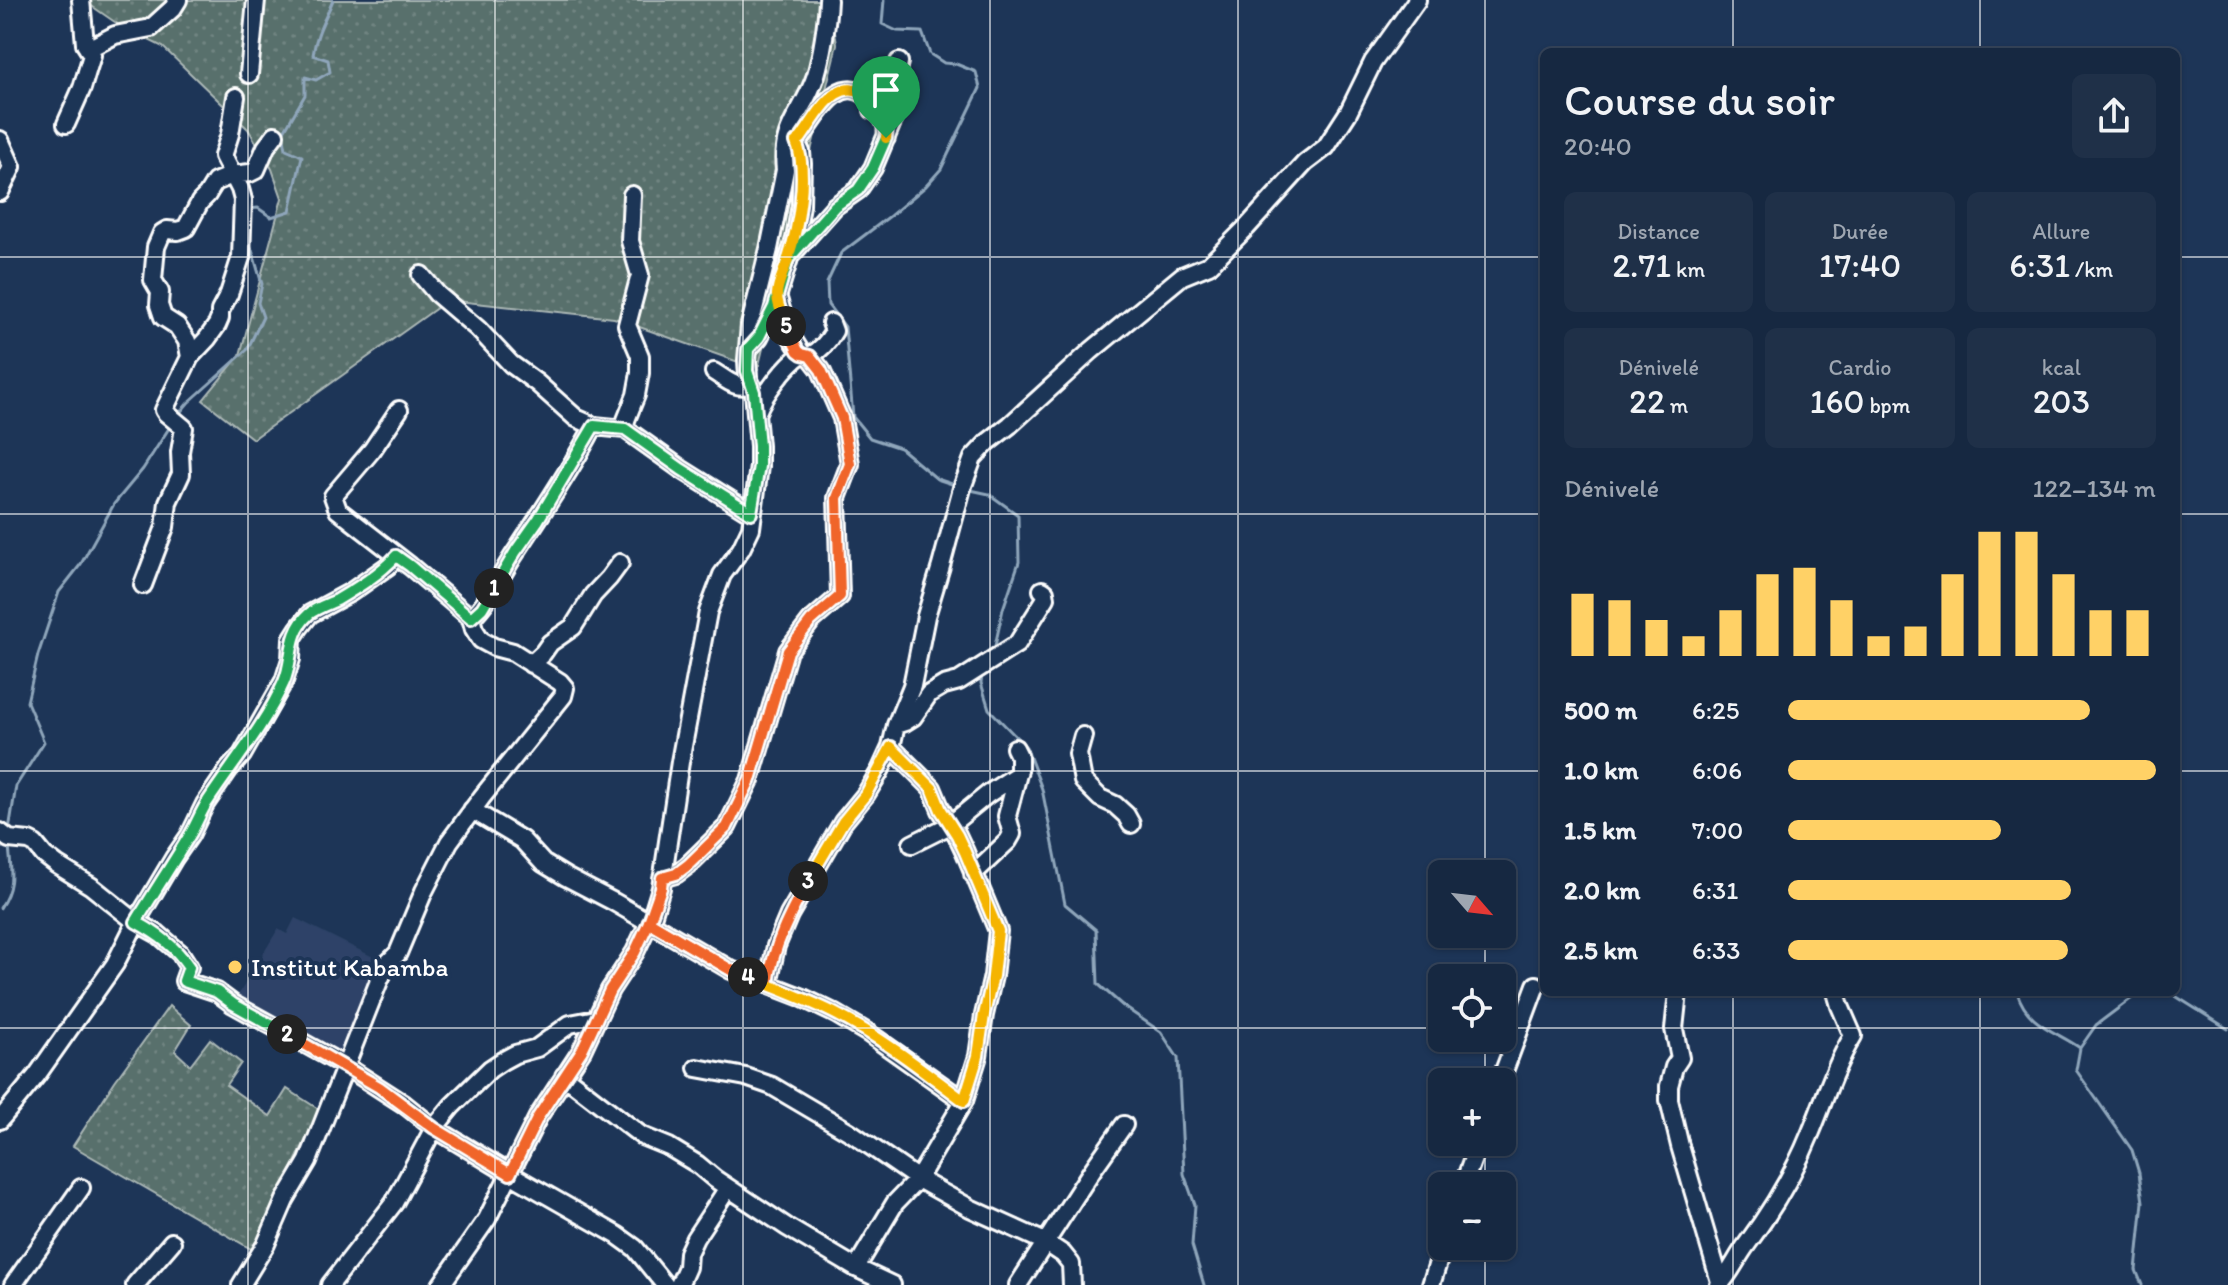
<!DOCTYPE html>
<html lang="fr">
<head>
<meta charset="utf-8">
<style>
	:root { --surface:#162841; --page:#1f3048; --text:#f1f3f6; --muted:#9ea6b1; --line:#35445a; --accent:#ffd166 }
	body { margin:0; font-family:Itim,sans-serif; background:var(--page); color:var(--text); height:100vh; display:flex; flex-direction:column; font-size:30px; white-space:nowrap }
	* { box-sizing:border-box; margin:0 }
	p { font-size:26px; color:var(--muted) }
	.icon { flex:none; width:44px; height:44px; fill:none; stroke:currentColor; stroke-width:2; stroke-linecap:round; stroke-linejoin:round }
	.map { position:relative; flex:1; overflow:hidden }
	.side { position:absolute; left:1540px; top:48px; width:640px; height:948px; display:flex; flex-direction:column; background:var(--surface); border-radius:12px; box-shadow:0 2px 6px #0004,0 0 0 2px var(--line) }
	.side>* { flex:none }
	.needle { width:52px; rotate:118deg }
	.controls { position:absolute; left:1428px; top:860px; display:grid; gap:16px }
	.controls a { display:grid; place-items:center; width:88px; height:88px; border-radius:12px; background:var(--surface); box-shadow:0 2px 6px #0004,0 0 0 2px var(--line); font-size:40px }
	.pin { position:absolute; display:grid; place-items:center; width:68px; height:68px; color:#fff; margin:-82px -34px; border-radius:50% 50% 50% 0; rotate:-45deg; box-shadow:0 0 8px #0007 }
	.pin .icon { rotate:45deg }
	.km { position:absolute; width:40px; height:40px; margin:-20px; border-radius:50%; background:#222; color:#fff; font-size:22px; line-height:40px; text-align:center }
	.round { display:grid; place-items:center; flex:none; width:84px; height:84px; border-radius:12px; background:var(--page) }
	.headline { display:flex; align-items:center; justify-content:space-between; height:136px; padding:0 24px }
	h1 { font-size:44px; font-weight:600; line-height:60px }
	.stats { display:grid; grid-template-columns:repeat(3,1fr); gap:12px; height:136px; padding:8px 24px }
	.stats div { display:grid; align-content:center; border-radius:12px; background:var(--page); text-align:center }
	.stats b { font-size:34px; font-weight:600 }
	.stats small { font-size:22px; font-weight:400 }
	.stats p { font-size:22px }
	.chart { height:224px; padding:16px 24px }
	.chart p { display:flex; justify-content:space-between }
	.chart svg { width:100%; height:144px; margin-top:8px; stroke:var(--accent); stroke-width:6 }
	ul { padding:0 24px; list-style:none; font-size:26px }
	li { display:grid; grid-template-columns:128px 96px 1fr; align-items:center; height:60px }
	li i { height:20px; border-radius:10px; background:var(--accent) }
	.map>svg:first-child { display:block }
	.built { fill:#2e4367 }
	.grass { fill:url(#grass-dots); stroke:#acb8b6; stroke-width:2 }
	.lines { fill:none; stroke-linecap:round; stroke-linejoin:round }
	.stream { stroke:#8fa6bb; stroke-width:3 }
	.minor-casing { stroke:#fff; stroke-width:22 }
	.minor { stroke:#1d3557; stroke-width:16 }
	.split-1-casing { stroke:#fff; stroke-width:16 }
	.split-2-casing { stroke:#fff; stroke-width:16 }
	.split-3-casing { stroke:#fff; stroke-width:16 }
	.split-4-casing { stroke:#fff; stroke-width:16 }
	.split-5-casing { stroke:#fff; stroke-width:16 }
	.split-6-casing { stroke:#fff; stroke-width:16 }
	.split-1 { stroke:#22a559; stroke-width:10 }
	.split-2 { stroke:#22a559; stroke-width:10 }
	.split-3 { stroke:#f0652b; stroke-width:10 }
	.split-4 { stroke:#f5b400; stroke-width:10 }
	.split-5 { stroke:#f0652b; stroke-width:10 }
	.split-6 { stroke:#f5b400; stroke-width:10 }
	.grid { fill:none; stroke:#fff; stroke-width:2; stroke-opacity:0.55 }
	.poi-dot { fill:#ffd166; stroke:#1d3557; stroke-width:3 }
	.labels { text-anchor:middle; stroke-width:8; stroke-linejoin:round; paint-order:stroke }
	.poi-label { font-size:26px; fill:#fff; stroke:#1d3557; text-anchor:start }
</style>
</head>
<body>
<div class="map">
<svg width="2228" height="1285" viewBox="0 0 2228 1285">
	<defs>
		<pattern id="grass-dots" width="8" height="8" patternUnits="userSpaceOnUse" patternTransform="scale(2)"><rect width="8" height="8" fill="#58706c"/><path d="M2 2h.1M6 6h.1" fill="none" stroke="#718582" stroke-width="1.8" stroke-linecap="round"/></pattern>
	</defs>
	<rect width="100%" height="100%" fill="#1d3557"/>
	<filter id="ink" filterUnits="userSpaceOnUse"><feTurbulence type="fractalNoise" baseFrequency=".0125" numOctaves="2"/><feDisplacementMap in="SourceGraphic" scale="16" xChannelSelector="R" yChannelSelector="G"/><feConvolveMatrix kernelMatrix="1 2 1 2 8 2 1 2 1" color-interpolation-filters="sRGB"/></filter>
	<g filter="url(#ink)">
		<!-- built -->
		<path class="built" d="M295 918 381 961 342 1055 236 999 278 929 287 934Z"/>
		<!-- grass -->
		<path class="grass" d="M83 0H829L837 44 758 369 614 318 448 300 253 439 203 400 240 355 282 198 272 169 248 129 163 47 122 27Z
			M169 1006 191 1025 175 1051 190 1065 210 1039 241 1063 226 1085 270 1116 287 1089 320 1110 253 1250 73 1146 115 1081Z"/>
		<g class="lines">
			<!-- stream -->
			<path class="stream" d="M884 0 882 24 897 31 922 32 930 54 944 63 956 64 976 72 980 88 941 169 926 186 890 216 841 253 827 283 828 305 845 327 853 417 870 438 900 448 937 479 955 485
				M249 209 258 208 271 217 290 211 302 156 286 149 283 133 305 95V77L316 80 330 72 328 60 313 55C316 33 325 20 333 0
				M178 415 188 403 247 350 263 317 258 303 262 284 249 240
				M966 489 989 494 1018 515 1019 562 1003 609 995 646 986 653 985 657
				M982 672 981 683 989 709 1026 747 1042 789 1065 904 1096 930 1098 984 1123 1006 1161 1032 1178 1058 1184 1174 1195 1205 1192 1245 1204 1285
				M9 830 16 786 44 742 27 702 38 655 59 592 81 564 114 504 143 469 171 425
				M0 908C15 886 11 871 9 846
				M2017 992C2027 1025 2054 1030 2080 1048
				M2140 992 2096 1025 2080 1048 2076 1070 2132 1150 2139 1173 2143 1202 2136 1270 2142 1285
				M2169 992 2228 1029"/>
			<defs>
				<path id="minor" d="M88 49 115 35 151 28 173 8 178 0
					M249 74 256 0
					M66 124 82 88 92 55 85 44 81 0
					M0 140 12 167 0 192
					M792 254 835 206 858 190 873 168 893 120 891 99 899 62
					M421 275 437 294 478 329 511 364 537 383 576 418 594 426 625 429 681 469 751 513
					M777 295 787 330 802 354 810 356C821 350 828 342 834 331L831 323
					M749 348 759 337 774 307 795 239 801 205 802 164 801 152 796 142 801 138C819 113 840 68 873 101V110C885 116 888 126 886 138
					M190 357 187 341 177 326 163 317 159 305 160 292 153 280 156 247 162 233 167 230 178 231 186 228 200 202 207 195 215 182 232 175 250 173 256 170 266 147 275 135
					M714 372C727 380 736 390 751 384
					M757 412C764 394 786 365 802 354
					M625 429 626 420 636 395 640 373V356L627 325 640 275 630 241 632 195
					M143 585 165 527 168 502 181 474 180 452 184 428 166 413 164 410 190 357 207 339 217 325 220 318V311L229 294 241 257 243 200 240 189 223 156 230 134 236 97
					M471 618C491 599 501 574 516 552 543 511 571 469 594 426
					M531 664 543 653 550 643 573 627 593 595 609 578 620 563
					M896 725 905 722 913 717 929 694 944 685 959 681 1017 644 1046 598 1045 592 1042 590
					M1083 736 1078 754 1083 781 1100 798 1115 805 1126 815 1131 824
					M472 810 522 840 543 863 566 877 614 902 731 970 801 997 836 1014 868 1033 964 1101
					M0 832 9 839 29 841 35 844 44 855 57 865 91 886 136 922 158 934 180 953 189 967 184 981 217 992 233 1004 345 1066 404 1104 434 1128 510 1174 617 1235 635 1248 665 1285
					M912 844 950 825 988 794 1017 775
					M973 874 1008 841 1012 834 1007 816 1019 770V756L1015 748
					M662 878 676 874 688 865 727 827 750 780 788 651 811 621 840 596 837 498 850 464 842 418 821 370 810 356
					M768 984 776 946 789 915 843 822 866 794 880 771 891 747 896 725 912 686 926 616 941 566 962 488 973 458 988 442 1010 425 1091 351 1182 276 1209 265 1247 227 1305 163 1326 147 1348 113 1373 62 1417 0
					M1678 992 1674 1029 1680 1058 1674 1067 1669 1086V1100L1680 1146 1721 1285
					M697 1068 746 1077 772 1086 850 1132 918 1179 970 1208 1045 1242 1063 1254 1071 1264 1072 1285
					M564 1076 642 1136 669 1147 697 1164 715 1179 787 1227 856 1268 892 1285
					M1500 1082 1536 985
					M0 1120 37 1075 115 964 136 922 174 858 190 835 205 804 229 769 242 755 284 681 291 659 292 639 299 628 310 614 351 592 388 566 396 556
					M1463 1186 1479 1142
					M856 1268 895 1203 918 1179 964 1101 978 1056 984 1015 993 976 998 931 965 852 957 835 941 810 932 788 891 747
					M13 1285 81 1188
					M135 1285 172 1242
					M241 1285 266 1244 285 1200 308 1161 379 981 387 964 398 953 424 891 449 842 482 797 563 696 565 688 560 682 513 652 494 647 481 640 474 629 471 618 410 566 338 510 333 496 372 450 399 410
					M330 1285 394 1203 434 1128 452 1106 490 1069 502 1061 515 1054 537 1048 570 1024 596 1019
					M441 1285 487 1219 538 1117 582 1050 610 990 635 952 653 914 661 888 680 762 708 612 722 575 741 549 751 528 759 466V446L754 392 748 377 747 360 750 325 769 249 785 170C780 125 804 113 816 75 822 55 827 22 828 0
					M679 1285 687 1267 688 1253 695 1238 728 1188
					M1018 1285 1093 1169 1124 1125
					M1431 1285 1443 1246
					M1719 1285C1730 1274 1737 1257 1747 1244 1772 1210 1795 1172 1811 1132 1824 1101 1835 1065 1853 1036L1840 1006 1836 992"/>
			</defs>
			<!-- minor casing -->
			<use href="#minor" class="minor-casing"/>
			<!-- minor -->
			<use href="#minor" class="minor"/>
		</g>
	</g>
	<g class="lines" filter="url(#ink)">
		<defs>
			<path id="split-1" d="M494 588 516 551 538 520 594 426 625 429 681 469 751 513 759 466V446L754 392 747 371 748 349 759 337 774 307 788 259 835 206 858 190 873 168 886 138"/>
			<path id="split-2" d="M287 1034 233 1004 217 992 184 981 189 967C175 946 158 934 136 922 154 892 173 863 191 833 197 823 201 811 208 801 234 762 265 725 284 682 294 658 287 634 309 614 316 608 328 604 337 600 357 588 380 574 396 556L410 566 471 618 482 608 494 588"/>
			<path id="split-3" d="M287 1034 379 1087 434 1128 510 1174 538 1117 582 1050 610 990 635 952 649 922 731 970 768 984C773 946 790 914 808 881"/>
			<path id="split-4" d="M748 977C777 988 806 999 834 1013 881 1037 923 1070 964 1101L978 1056 984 1015 993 976 998 931 965 852 957 835 941 810 932 788 891 747 866 794 843 822 808 881"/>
			<path id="split-5" d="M748 977 731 970 649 922 661 888 662 878 676 874 688 865 727 827 750 780 788 651 811 621 840 596 837 498 850 464 842 418 821 370 810 356 802 354 798 351 786 326"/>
			<path id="split-6" d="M786 326C783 317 777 305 777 295 777 284 785 270 788 259 798 228 809 172 796 142L801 138C819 113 840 68 873 101V110C885 116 888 126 886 138"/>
		</defs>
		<!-- split-1 casing -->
		<use href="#split-1" class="split-1-casing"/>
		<!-- split-2 casing -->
		<use href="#split-2" class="split-2-casing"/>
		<!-- split-3 casing -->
		<use href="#split-3" class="split-3-casing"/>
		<!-- split-4 casing -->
		<use href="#split-4" class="split-4-casing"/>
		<!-- split-5 casing -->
		<use href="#split-5" class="split-5-casing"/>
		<!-- split-6 casing -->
		<use href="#split-6" class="split-6-casing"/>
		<!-- split-1 -->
		<use href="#split-1" class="split-1"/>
		<!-- split-2 -->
		<use href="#split-2" class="split-2"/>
		<!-- split-3 -->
		<use href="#split-3" class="split-3"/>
		<!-- split-4 -->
		<use href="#split-4" class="split-4"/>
		<!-- split-5 -->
		<use href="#split-5" class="split-5"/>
		<!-- split-6 -->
		<use href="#split-6" class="split-6"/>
	</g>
	<!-- grid -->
	<path class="grid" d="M248 0V1285M495 0V1285M743 0V1285M990 0V1285M1238 0V1285M1485 0V874M1733 0V52M1980 0V52M0 257H1544M2176 257H2228M0 514H1544M2176 514H2228M0 771H1544M2176 771H2228M1485 934V978M1733 992V1285M1980 992V1285M0 1028H1442M1502 1028H2228M1485 1038V1082M1485 1142V1186M1485 1246V1285"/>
	<!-- markers -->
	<circle class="poi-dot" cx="235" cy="967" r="8"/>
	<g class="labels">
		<!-- poi labels -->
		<g class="poi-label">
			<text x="251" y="976">Institut Kabamba</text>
		</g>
	</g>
</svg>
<div class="controls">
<a><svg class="needle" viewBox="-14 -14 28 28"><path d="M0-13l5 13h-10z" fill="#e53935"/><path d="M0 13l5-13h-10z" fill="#9ea6b1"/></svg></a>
<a><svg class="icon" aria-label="locate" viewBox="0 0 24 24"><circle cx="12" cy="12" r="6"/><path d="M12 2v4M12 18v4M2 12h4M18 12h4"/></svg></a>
<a>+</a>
<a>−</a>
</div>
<div class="pin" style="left:886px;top:138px;background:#1e9e55"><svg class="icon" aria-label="arrive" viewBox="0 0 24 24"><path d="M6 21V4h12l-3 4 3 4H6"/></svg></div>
<b class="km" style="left:494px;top:588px">1</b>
<b class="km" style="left:287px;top:1034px">2</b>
<b class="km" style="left:808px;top:881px">3</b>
<b class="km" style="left:748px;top:977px">4</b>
<b class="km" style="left:786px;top:326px">5</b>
<section class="side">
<div class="headline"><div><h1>Course du soir</h1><p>20:40</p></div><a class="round"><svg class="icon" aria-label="share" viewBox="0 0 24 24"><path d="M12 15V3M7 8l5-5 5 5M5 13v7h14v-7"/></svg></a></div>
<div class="stats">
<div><p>Distance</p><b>2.71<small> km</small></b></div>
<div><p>Durée</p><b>17:40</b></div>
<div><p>Allure</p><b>6:31<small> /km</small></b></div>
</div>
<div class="stats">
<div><p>Dénivelé</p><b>22<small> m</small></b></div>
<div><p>Cardio</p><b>160<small> bpm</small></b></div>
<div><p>kcal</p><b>203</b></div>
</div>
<div class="chart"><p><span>Dénivelé</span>122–134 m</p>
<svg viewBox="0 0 160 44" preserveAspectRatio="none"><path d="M5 44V25M15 44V27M25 44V33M35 44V38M45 44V30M55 44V19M65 44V17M75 44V27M85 44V38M95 44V35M105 44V19M115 44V6M125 44V6M135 44V19M145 44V30M155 44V30"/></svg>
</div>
<ul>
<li><b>500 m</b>6:25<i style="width:82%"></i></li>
<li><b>1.0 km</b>6:06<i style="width:100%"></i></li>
<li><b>1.5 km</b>7:00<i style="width:58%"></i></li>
<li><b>2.0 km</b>6:31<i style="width:77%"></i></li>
<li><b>2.5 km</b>6:33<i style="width:76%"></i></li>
</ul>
</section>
</div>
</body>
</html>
